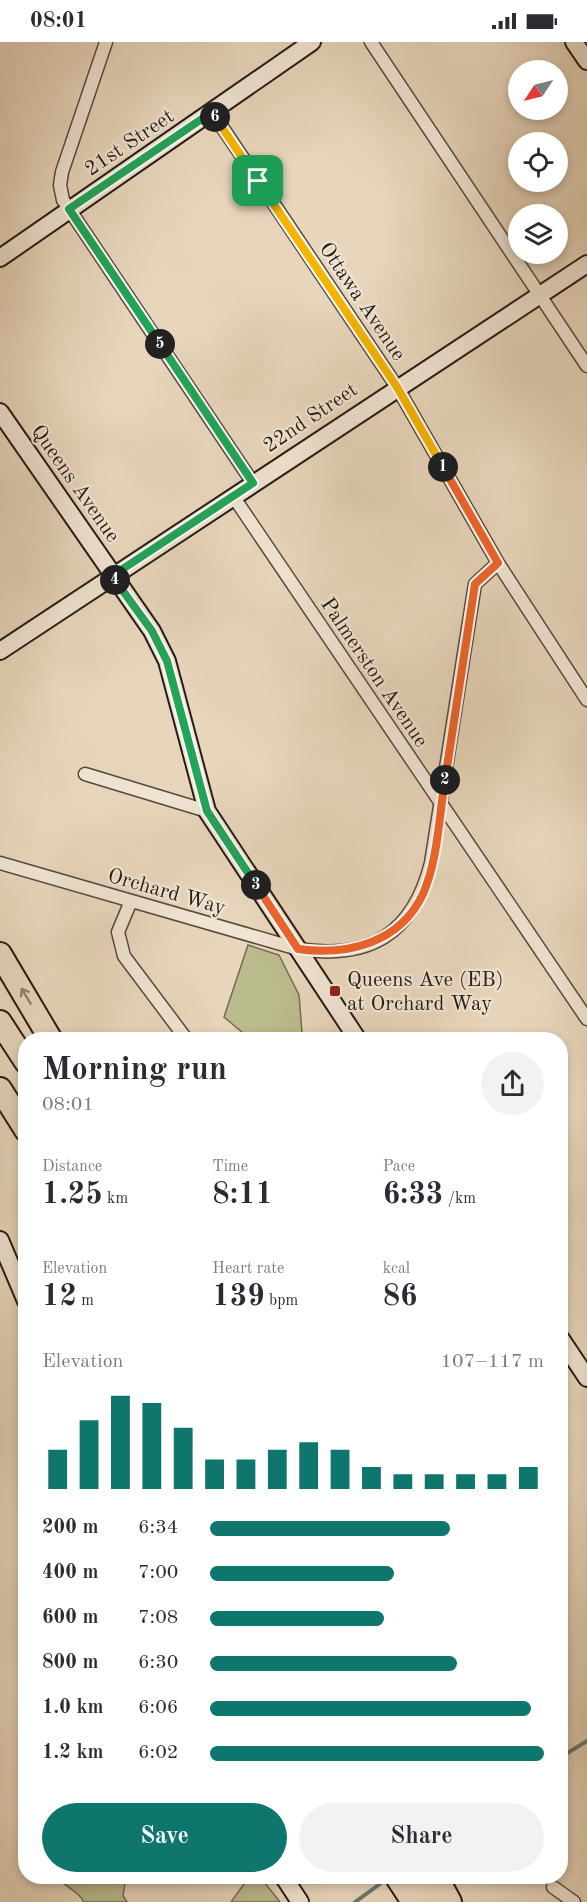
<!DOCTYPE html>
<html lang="en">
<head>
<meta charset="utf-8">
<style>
	:root { --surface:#fff; --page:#f2f2f3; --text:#2b2b33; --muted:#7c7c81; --accent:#0f766e }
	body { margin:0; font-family:"Old Standard TT",serif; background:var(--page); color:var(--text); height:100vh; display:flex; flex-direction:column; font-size:22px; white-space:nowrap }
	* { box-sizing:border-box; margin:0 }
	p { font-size:20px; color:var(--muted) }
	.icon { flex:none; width:33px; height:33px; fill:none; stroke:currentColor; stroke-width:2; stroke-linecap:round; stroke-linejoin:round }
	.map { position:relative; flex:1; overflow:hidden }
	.details { position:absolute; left:18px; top:990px; width:550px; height:852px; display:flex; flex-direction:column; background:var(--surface); border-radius:24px; box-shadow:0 3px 9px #0003 }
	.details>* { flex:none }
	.needle { width:39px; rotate:235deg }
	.controls { position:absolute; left:508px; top:18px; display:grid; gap:12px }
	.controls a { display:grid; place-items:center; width:60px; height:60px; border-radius:50%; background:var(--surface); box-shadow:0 3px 9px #0003; font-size:30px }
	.pin { position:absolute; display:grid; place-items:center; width:51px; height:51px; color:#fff; margin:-26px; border-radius:12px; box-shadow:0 3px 9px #0006 }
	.km { position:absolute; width:30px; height:30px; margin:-15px; border-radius:50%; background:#222; color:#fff; font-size:16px; line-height:30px; text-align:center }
	.round { display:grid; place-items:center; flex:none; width:63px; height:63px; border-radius:32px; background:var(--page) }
	.summary { display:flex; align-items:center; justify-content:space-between; height:102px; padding:0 24px }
	h1 { font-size:33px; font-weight:700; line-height:45px }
	.metrics { display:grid; grid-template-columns:repeat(3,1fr); gap:9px; height:102px; padding:6px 24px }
	.metrics div { display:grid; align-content:center }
	.metrics b { font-size:30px; font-weight:700 }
	.metrics small { font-size:16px; font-weight:400 }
	.metrics p { font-size:16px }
	.chart { height:168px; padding:12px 24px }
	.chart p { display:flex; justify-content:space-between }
	.chart svg { width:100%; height:108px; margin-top:6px; stroke:var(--accent); stroke-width:6 }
	.button { display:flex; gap:12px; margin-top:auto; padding:12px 24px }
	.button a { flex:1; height:69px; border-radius:36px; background:var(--accent); color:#fff; font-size:24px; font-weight:700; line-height:69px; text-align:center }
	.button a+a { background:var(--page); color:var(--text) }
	ul { padding:0 24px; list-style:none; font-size:20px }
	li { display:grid; grid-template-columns:96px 72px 1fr; align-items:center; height:45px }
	li i { height:15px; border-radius:8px; background:var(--accent) }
	.status { display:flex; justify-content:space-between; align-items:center; height:42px; padding:0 30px; background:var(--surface); direction:ltr }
	.status svg { height:16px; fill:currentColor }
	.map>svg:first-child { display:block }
	.green { fill:#bbbc8d; stroke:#706c50; stroke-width:1.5 }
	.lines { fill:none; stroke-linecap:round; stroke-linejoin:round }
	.stream { stroke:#697a70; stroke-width:4 }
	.street-casing { stroke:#564a3d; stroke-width:15 }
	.secondary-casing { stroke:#251c13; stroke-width:20 }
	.highway-casing { stroke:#251c13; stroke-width:26 }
	.street { stroke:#f0e4d3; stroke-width:12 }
	.secondary { stroke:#f0e4d3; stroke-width:16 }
	.highway { stroke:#e8d6bc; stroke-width:22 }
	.oneway { stroke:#908270 }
	.split-1-casing { stroke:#fff; stroke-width:12 }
	.split-2-casing { stroke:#fff; stroke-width:12 }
	.split-3-casing { stroke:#fff; stroke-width:12 }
	.split-4-casing { stroke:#fff; stroke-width:12 }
	.split-5-casing { stroke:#fff; stroke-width:12 }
	.split-6-casing { stroke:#fff; stroke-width:12 }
	.split-7-casing { stroke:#fff; stroke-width:12 }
	.split-1 { stroke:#f5b400; stroke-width:8 }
	.split-2 { stroke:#f0652b; stroke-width:8 }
	.split-3 { stroke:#f0652b; stroke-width:8 }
	.split-4 { stroke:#22a559; stroke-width:8 }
	.split-5 { stroke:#22a559; stroke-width:8 }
	.split-6 { stroke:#22a559; stroke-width:8 }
	.split-7 { stroke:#f5b400; stroke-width:8 }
	.poi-dot { fill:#8f2418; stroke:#f0e4d3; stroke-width:2 }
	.labels { text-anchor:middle; stroke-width:4.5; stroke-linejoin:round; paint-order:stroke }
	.street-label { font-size:21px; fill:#251c13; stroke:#f0e4d3 }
	.poi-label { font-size:21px; fill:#251c13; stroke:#f0e4d3; text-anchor:start }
</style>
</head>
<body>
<div class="status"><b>08:01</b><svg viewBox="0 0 49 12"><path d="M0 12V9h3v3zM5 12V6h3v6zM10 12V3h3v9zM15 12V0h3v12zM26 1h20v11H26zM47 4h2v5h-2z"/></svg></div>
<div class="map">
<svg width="587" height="1860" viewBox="0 0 587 1860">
	<rect width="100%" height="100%" fill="#e8d6bc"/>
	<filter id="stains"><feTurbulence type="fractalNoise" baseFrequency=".00333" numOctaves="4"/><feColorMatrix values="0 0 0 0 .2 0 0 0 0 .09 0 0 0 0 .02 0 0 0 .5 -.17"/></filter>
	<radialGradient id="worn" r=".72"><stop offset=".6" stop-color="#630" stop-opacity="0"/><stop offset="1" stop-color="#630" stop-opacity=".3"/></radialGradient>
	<!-- green -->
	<path class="green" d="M248 903 279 913 299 953 302 991 294 997H250L224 975Z
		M58 1835H126L123 1854 127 1860H84C79 1849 64 1845 58 1835Z
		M249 1835H260L280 1860H231Z"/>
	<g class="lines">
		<!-- stream -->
		<path class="stream" d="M561 1715 587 1699
			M355 1860 388 1836"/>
		<defs>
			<path id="street" d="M106 0 62 130 60 143 63 158 253 441
				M371 0 587 324
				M212 70 397 345 498 521 587 658
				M233 454 587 977
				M85 732 207 769
				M0 821 298 907C370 918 413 892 431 821L475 542 498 521
				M131 859 118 890 124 914 187 998
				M553 1845 574 1860"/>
			<path id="secondary" d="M574 0 587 19
				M0 216 312 0
				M0 370 152 589 167 619 207 769 358 998
				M0 609 587 222
				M0 1198 26 1259
				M561 1297 587 1336
				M283 1834 300 1860"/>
			<path id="highway" d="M0 912 51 998
				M0 980 26 1020
				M0 1047 26 1088
				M396 1834 413 1860
				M416 1834 431 1860
				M436 1834 450 1860"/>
		</defs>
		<!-- street casing -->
		<use href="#street" class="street-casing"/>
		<!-- secondary casing -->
		<use href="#secondary" class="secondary-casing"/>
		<!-- highway casing -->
		<use href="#highway" class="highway-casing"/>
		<!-- street -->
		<use href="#street" class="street"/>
		<!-- secondary -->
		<use href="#secondary" class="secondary"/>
		<!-- highway -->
		<use href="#highway" class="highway"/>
	</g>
	<!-- one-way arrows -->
	<defs><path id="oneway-shaft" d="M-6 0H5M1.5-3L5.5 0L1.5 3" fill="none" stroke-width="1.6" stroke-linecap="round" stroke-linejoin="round" transform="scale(1.5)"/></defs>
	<use class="oneway" href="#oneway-shaft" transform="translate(26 954) rotate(-121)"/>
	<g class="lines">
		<defs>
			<path id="split-1" d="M258 139 397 345 443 425"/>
			<path id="split-2" d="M443 425 498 521 475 542 445 738"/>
			<path id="split-3" d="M256 843 298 907C347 914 400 901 423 852 438 818 439 774 445 738"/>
			<path id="split-4" d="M115 538 152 589 167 619 207 769 256 843"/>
			<path id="split-5" d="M115 538 112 534 253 441 160 302"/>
			<path id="split-6" d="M160 302 69 167 212 70 215 75"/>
			<path id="split-7" d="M215 75 258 139"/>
		</defs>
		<!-- split-1 casing -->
		<use href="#split-1" class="split-1-casing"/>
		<!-- split-2 casing -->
		<use href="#split-2" class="split-2-casing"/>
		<!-- split-3 casing -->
		<use href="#split-3" class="split-3-casing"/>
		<!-- split-4 casing -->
		<use href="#split-4" class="split-4-casing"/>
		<!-- split-5 casing -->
		<use href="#split-5" class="split-5-casing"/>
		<!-- split-6 casing -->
		<use href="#split-6" class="split-6-casing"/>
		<!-- split-7 casing -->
		<use href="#split-7" class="split-7-casing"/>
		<!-- split-1 -->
		<use href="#split-1" class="split-1"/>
		<!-- split-2 -->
		<use href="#split-2" class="split-2"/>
		<!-- split-3 -->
		<use href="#split-3" class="split-3"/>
		<!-- split-4 -->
		<use href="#split-4" class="split-4"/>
		<!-- split-5 -->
		<use href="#split-5" class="split-5"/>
		<!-- split-6 -->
		<use href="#split-6" class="split-6"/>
		<!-- split-7 -->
		<use href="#split-7" class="split-7"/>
	</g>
	<!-- markers -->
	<rect class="poi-dot" x="329" y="943" width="12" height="12" rx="3"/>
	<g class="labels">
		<!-- street labels -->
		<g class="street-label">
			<text transform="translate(129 100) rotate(-34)" y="7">21st Street</text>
			<text transform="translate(363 259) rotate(56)" y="7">Ottawa Avenue</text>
			<text transform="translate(310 375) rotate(-34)" y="7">22nd Street</text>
			<text transform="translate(76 441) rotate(55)" y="7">Queens Avenue</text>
			<text transform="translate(375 630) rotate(56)" y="7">Palmerston Avenue</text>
			<text transform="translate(167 849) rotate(16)" y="7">Orchard Way</text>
		</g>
		<!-- poi labels -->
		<g class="poi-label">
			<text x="347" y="944">Queens Ave (EB)<tspan x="347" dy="24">at Orchard Way</tspan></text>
		</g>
	</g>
	<rect width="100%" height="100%" filter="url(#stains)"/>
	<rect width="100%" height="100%" fill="url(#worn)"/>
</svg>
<div class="controls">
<a><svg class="needle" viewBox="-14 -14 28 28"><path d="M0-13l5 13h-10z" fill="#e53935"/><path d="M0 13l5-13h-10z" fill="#7c7c81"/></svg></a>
<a><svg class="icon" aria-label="locate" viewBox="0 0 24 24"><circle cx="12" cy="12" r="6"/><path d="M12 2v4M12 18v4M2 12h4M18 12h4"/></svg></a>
<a><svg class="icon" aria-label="layers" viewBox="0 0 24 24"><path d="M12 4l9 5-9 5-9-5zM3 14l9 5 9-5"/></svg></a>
</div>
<div class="pin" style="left:258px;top:139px;background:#1e9e55"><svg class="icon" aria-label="arrive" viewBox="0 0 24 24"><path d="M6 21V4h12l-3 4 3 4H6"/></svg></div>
<b class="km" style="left:443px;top:425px">1</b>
<b class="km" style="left:445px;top:738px">2</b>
<b class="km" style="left:256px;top:843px">3</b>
<b class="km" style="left:115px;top:538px">4</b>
<b class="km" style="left:160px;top:302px">5</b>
<b class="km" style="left:215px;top:75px">6</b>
<section class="details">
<div class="summary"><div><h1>Morning run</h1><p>08:01</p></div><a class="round"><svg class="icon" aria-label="share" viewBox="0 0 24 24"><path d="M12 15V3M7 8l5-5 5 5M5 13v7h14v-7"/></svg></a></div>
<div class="metrics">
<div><p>Distance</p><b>1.25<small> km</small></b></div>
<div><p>Time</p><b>8:11</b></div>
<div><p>Pace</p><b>6:33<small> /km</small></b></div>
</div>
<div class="metrics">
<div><p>Elevation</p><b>12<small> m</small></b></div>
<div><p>Heart rate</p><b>139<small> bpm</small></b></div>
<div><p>kcal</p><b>86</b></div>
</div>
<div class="chart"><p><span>Elevation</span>107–117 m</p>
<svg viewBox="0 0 160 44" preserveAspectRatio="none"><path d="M5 44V28M15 44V16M25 44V6M35 44V9M45 44V19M55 44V32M65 44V32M75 44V28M85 44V25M95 44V28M105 44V35M115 44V38M125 44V38M135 44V38M145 44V38M155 44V35"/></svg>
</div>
<ul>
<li><b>200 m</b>6:34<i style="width:72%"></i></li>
<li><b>400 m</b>7:00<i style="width:55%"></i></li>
<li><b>600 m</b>7:08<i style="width:52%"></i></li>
<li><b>800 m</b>6:30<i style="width:74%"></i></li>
<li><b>1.0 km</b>6:06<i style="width:96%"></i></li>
<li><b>1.2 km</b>6:02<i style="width:100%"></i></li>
</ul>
<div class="button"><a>Save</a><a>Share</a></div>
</section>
</div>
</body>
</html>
